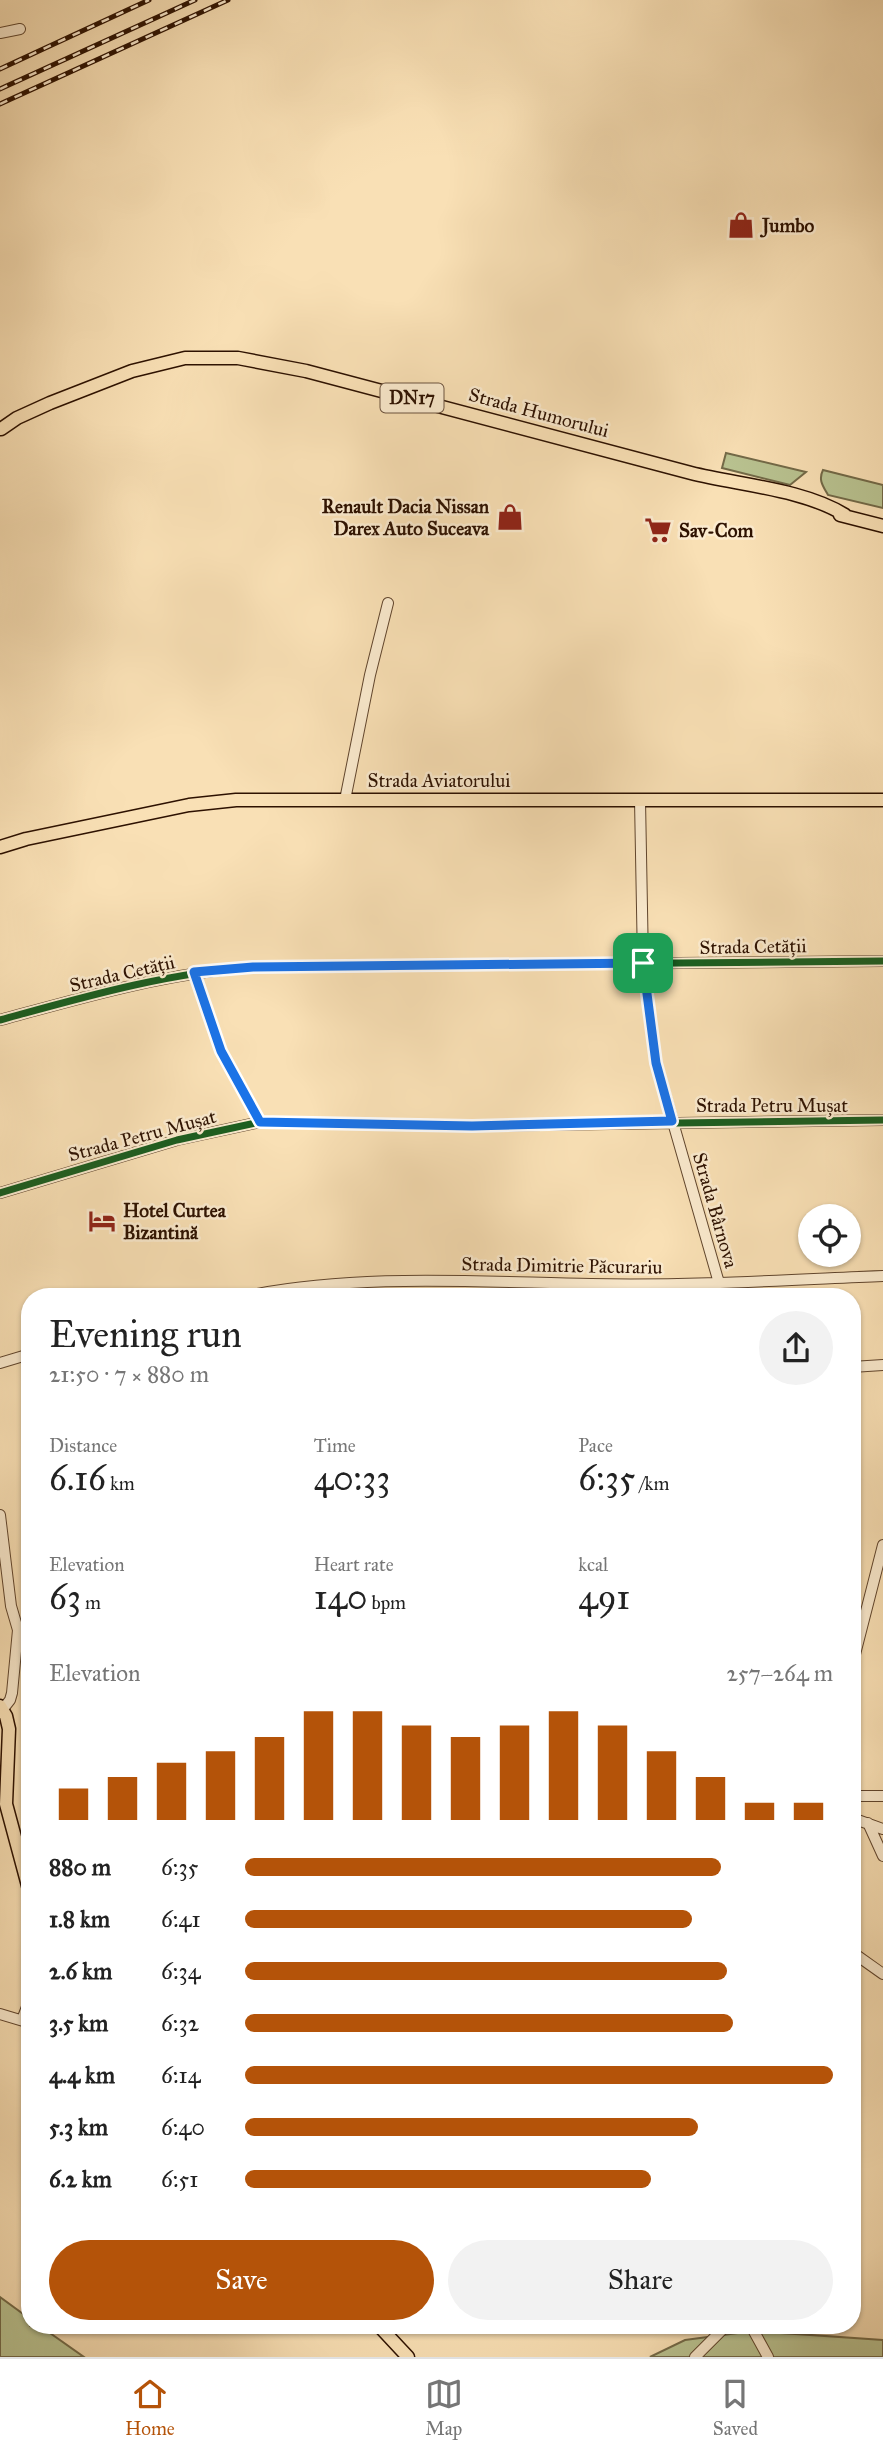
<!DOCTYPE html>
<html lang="en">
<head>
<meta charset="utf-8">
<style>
	:root { --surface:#fff; --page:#f2f2f2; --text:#222; --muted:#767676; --line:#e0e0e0; --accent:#b45309 }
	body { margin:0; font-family:"IM FELL Great Primer",serif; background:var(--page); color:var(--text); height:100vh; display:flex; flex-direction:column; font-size:26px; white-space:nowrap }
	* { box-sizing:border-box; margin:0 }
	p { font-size:23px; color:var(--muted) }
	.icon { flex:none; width:38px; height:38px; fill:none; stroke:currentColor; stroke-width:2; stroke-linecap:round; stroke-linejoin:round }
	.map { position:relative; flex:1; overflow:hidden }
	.panel { position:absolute; left:21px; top:1288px; width:840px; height:1046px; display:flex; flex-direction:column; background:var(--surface); border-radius:28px; box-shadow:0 2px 5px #0004 }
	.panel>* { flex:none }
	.controls { position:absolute; left:798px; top:1204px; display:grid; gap:14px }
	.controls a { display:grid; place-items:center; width:63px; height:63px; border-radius:50%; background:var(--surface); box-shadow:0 2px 5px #0004; font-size:35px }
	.pin { position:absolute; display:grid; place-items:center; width:60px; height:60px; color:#fff; margin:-30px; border-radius:14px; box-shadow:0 4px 10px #0006 }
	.round { display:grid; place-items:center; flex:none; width:74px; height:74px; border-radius:37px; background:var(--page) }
	.head { display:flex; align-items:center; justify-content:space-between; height:119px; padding:0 28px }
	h1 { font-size:38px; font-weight:600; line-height:52px }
	.figures { display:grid; grid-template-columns:repeat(3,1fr); gap:10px; height:119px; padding:7px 28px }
	.figures div { display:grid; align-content:center }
	.figures b { font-size:35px; font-weight:600 }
	.figures small { font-size:19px; font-weight:400 }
	.figures p { font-size:19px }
	.chart { height:196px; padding:14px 28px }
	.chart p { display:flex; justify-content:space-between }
	.chart svg { width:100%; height:126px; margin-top:7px; stroke:var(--accent); stroke-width:6 }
	.action { display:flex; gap:14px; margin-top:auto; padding:14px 28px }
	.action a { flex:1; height:80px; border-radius:42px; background:var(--accent); color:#fff; font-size:28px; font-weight:600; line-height:80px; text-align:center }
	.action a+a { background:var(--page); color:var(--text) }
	ul { padding:0 28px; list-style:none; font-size:23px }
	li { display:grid; grid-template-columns:112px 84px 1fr; align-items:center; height:52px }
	li i { height:18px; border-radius:9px; background:var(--accent) }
	.tab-bar { display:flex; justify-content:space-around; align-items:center; height:98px; border-top:2px solid var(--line); background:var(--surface); font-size:19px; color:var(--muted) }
	.tab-bar a { display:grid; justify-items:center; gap:4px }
	.tab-bar .active { color:var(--accent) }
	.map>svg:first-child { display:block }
	.green { fill:#b9c391; stroke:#736a48; stroke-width:2 }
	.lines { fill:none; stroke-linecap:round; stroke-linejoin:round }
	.minor-casing { stroke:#60452d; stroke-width:12 }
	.major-casing { stroke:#2d1100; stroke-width:15 }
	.minor { stroke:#fbebcf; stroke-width:10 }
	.major { stroke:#f9e0b5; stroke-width:12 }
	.rail-casing { stroke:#2d1100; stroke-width:5 }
	.rail { stroke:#fbebcf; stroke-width:2.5; stroke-dasharray:8; stroke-linecap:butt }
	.cycleway-casing { stroke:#fbebcf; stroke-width:11 }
	.cycleway { stroke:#1b5e20; stroke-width:7 }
	.route-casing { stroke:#fff; stroke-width:14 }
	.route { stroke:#1a73e8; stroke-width:9 }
	.labels { text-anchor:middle; stroke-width:5; stroke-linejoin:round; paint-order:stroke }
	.shield { fill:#fbebcf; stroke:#6b523e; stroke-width:2 }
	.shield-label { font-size:18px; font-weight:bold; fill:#2d1100 }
	.poi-label { font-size:19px; font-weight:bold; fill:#2d1100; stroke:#fbebcf; text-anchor:start }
	.street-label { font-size:19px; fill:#2d1100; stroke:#fbebcf }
</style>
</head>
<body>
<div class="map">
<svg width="883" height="2357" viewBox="0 0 883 2357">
	<rect width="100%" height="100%" fill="#f9e0b5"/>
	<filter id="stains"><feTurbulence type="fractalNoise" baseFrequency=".00286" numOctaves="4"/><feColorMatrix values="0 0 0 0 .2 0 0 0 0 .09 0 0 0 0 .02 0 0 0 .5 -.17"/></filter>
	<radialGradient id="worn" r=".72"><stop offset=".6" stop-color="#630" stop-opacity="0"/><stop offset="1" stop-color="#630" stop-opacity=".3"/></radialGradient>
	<!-- green -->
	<path class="green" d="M726 453 806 472 790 485 722 468Z
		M823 470 883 485V508L828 495C823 486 818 480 823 470Z
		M0 2297 30 2319V2326H40L84 2357H0Z
		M753 2331 883 2340V2357H650L685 2340Z"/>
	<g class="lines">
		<defs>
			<path id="minor" d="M0 33 20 29
				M345 800 370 675 388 603
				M640 800 643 963 656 1063 723 1297
				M194 972 221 1051 260 1122
				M0 1020C84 997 166 973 253 967L883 961
				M0 1193 177 1140 260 1122 473 1126 883 1120
				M242 1297C354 1273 477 1282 591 1284 688 1286 786 1280 883 1276
				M0 1363 30 1354
				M852 1367 883 1365
				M0 1515 11 1606 18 1630
				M18 1630 30 1621
				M852 1666 883 1545
				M3 1709 10 1700 12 1693 18 1630
				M852 1796H883
				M852 1818 883 1829
				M868 1823 883 1856
				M852 1952 883 1974
				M0 2014 30 2023
				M22 2020 30 1999
				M751 2326 768 2357
				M695 2357 726 2326"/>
			<path id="major" d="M1 429 17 418 50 403 132 371 185 358H238L306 371 691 473C739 485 803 489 845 515
				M840 515 883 526
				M0 847 26 839 189 805 236 800H883
				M0 1706 6 1716 9 1729 6 1804 30 1893
				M379 2326 408 2357"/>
		</defs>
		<!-- minor casing -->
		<use href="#minor" class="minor-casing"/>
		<!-- major casing -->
		<use href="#major" class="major-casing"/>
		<!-- minor -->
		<use href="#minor" class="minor"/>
		<!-- major -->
		<use href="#major" class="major"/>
		<defs>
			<path id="rail" d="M0 69 149 0
				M0 89 195 0
				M0 104 228 0"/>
		</defs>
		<!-- rail casing -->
		<use href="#rail" class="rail-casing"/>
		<!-- rail -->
		<use href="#rail" class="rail"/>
		<defs>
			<path id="cycleway" d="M0 1020C84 997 166 973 253 967L883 961
				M0 1193 177 1140 260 1122 473 1126 883 1120"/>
		</defs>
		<!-- cycleway casing -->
		<use href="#cycleway" class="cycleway-casing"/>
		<!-- cycleway -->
		<use href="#cycleway" class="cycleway"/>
	</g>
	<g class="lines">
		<defs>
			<path id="route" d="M643 963 656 1063 672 1121 472 1126 260 1122 221 1051 194 972 253 967Z"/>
		</defs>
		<!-- route casing -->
		<use href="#route" class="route-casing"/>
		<!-- route -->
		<use href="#route" class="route"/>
	</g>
	<!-- icons -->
	<defs>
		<symbol id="shop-bare" viewBox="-9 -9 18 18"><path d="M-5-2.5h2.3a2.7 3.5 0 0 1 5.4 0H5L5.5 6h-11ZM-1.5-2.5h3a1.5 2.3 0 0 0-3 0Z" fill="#8f2418" stroke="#fbebcf" stroke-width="2.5" paint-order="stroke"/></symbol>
		<symbol id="supermarket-bare" viewBox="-9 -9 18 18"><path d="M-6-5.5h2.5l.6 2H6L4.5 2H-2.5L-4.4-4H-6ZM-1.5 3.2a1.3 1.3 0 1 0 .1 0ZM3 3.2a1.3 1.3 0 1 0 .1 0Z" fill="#8f2418" stroke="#fbebcf" stroke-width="2.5" paint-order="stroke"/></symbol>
		<symbol id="hotel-bare" viewBox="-9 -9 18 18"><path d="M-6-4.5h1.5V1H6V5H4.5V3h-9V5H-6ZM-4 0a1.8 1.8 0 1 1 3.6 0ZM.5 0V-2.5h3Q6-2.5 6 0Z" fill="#8f2418" stroke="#fbebcf" stroke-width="2.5" paint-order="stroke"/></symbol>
	</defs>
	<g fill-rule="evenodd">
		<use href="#shop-bare" x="722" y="206" width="38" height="38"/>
		<use href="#shop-bare" x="491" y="498" width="38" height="38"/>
		<use href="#supermarket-bare" x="639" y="511" width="38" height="38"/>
		<use href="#hotel-bare" x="83" y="1202" width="38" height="38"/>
	</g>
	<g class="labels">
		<!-- shield labels -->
		<rect class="shield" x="380.5" y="383.5" width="63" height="29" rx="5"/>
		<g class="shield-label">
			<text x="412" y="404">DN17</text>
		</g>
		<!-- poi labels -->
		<g class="poi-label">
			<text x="762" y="232">Jumbo</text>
			<text x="489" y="513" text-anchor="end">Renault Dacia Nissan<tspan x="489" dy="22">Darex Auto Suceava</tspan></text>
			<text x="679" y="537">Sav-Com</text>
			<text x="123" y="1217">Hotel Curtea<tspan x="123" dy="22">Bizantină</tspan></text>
		</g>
		<!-- street labels -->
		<g class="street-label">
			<text transform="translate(539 412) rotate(15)" y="7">Strada Humorului</text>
			<text x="439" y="787">Strada Aviatorului</text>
			<text transform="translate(753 946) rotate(-1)" y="7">Strada Cetății</text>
			<text transform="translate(122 973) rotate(-13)" y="7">Strada Cetății</text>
			<text x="772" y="1112">Strada Petru Mușat</text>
			<text transform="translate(142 1135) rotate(-15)" y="7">Strada Petru Mușat</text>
			<text transform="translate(716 1210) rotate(74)" y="7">Strada Bârnova</text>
			<text transform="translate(562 1265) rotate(1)" y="7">Strada Dimitrie Păcurariu</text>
		</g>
	</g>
	<rect width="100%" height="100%" filter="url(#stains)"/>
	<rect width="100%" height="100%" fill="url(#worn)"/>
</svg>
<div class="controls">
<a><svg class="icon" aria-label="locate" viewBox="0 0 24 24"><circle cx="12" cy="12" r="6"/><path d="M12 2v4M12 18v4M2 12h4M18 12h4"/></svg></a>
</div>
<div class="pin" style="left:643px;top:963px;background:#1e9e55"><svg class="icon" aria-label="arrive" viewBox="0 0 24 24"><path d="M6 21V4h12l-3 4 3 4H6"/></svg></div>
<section class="panel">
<div class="head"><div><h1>Evening run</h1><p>21:50 · 7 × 880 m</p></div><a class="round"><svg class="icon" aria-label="share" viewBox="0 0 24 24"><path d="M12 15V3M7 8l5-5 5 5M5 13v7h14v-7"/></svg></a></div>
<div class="figures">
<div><p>Distance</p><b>6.16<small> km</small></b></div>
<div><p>Time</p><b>40:33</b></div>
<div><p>Pace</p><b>6:35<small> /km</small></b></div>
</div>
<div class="figures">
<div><p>Elevation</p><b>63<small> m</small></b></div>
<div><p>Heart rate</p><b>140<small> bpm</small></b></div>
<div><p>kcal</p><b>491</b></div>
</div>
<div class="chart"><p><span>Elevation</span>257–264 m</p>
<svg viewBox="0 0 160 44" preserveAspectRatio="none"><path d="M5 44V33M15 44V29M25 44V24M35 44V20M45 44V15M55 44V6M65 44V6M75 44V11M85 44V15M95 44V11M105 44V6M115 44V11M125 44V20M135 44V29M145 44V38M155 44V38"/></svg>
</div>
<ul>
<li><b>880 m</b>6:35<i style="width:81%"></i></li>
<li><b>1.8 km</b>6:41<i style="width:76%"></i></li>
<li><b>2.6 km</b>6:34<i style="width:82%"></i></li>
<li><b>3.5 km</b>6:32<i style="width:83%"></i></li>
<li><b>4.4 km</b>6:14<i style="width:100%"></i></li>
<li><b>5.3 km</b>6:40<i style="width:77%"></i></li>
<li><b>6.2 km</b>6:51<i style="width:69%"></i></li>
</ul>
<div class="action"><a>Save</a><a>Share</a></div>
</section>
</div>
<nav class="tab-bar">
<a class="active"><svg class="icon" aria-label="home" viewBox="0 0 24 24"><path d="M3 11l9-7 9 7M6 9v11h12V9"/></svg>Home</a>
<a><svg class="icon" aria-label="map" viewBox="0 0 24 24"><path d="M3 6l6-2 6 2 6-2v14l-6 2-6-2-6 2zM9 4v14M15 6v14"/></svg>Map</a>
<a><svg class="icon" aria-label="saved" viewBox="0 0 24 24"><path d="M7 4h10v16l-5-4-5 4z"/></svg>Saved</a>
</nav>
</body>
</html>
